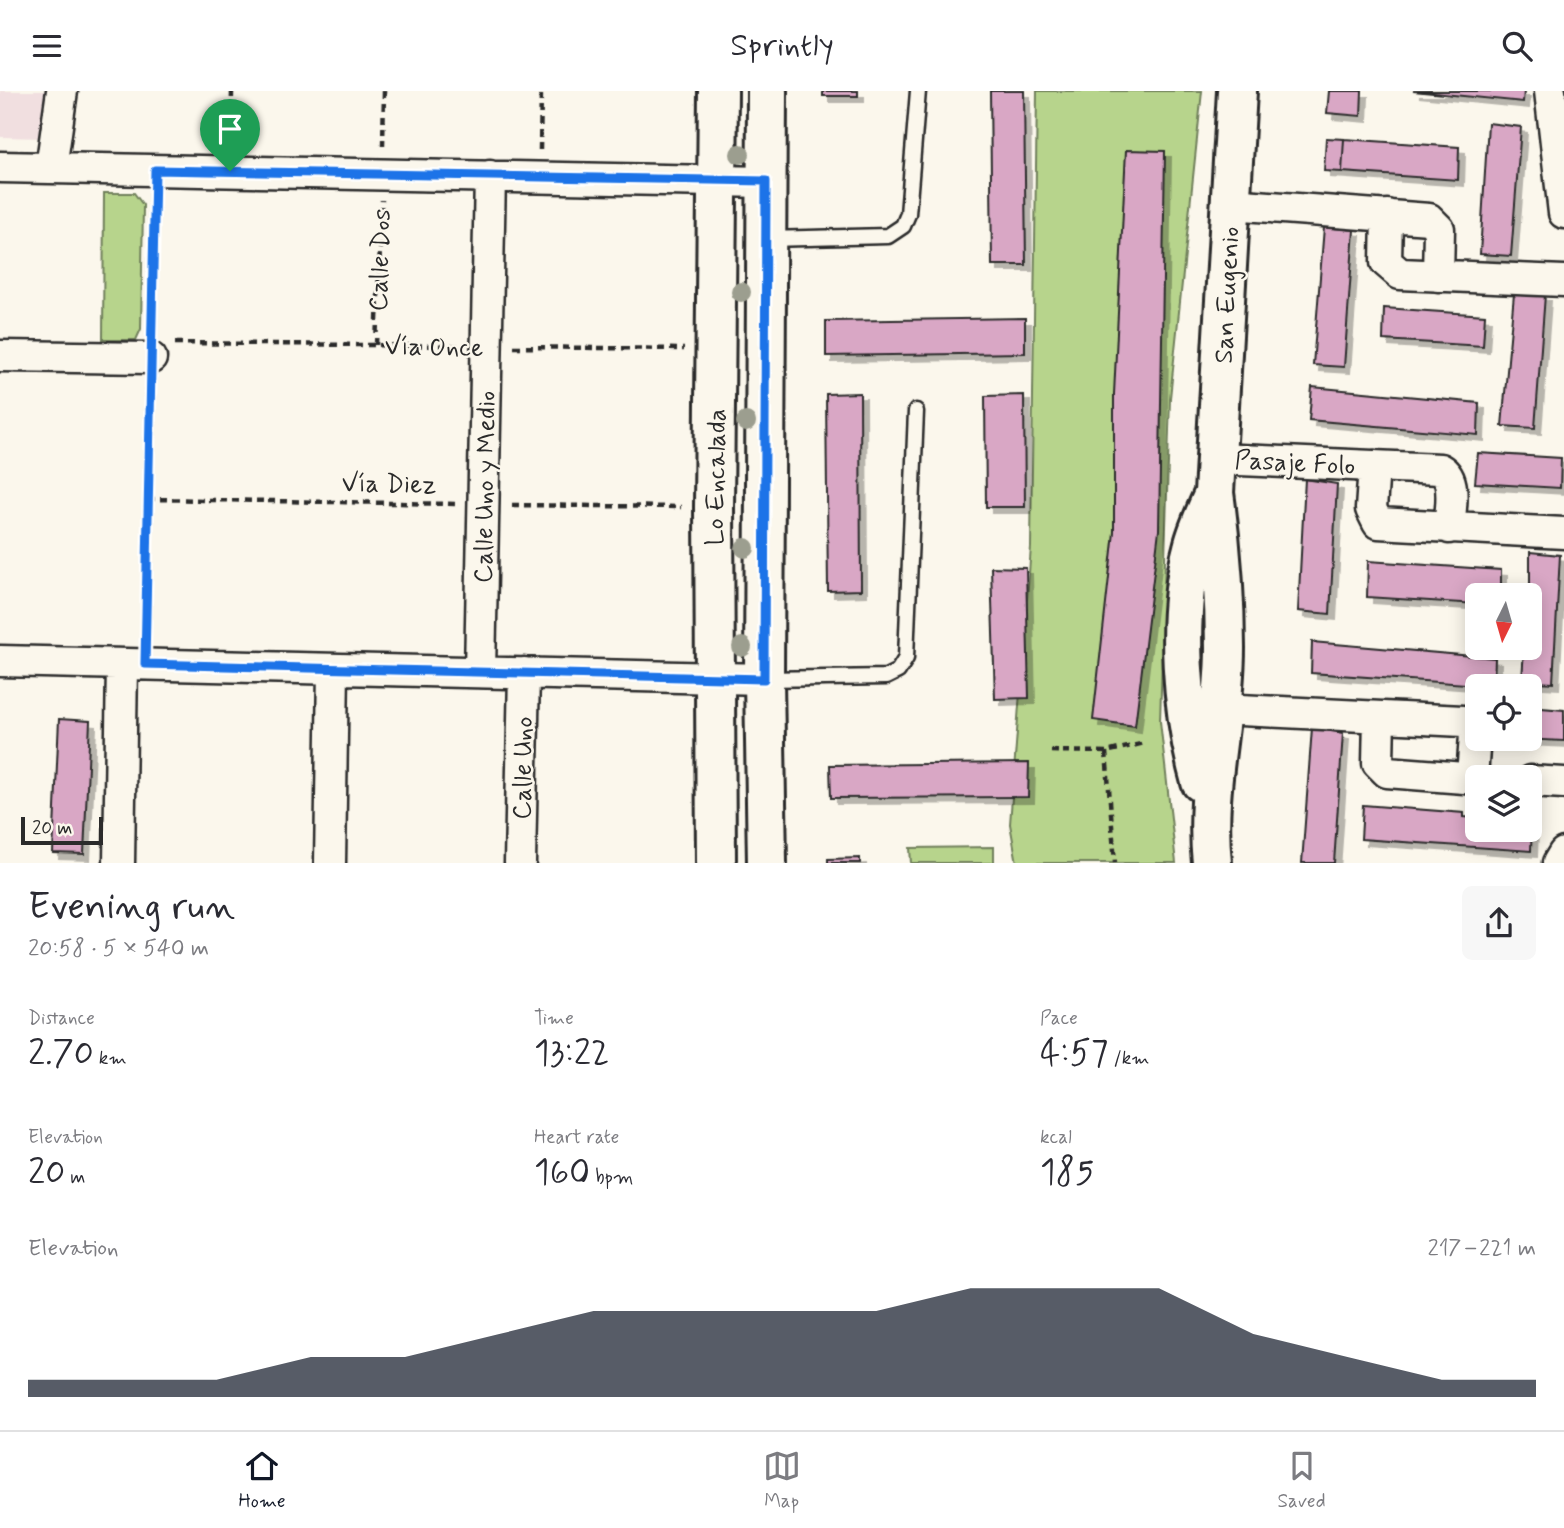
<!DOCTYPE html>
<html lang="en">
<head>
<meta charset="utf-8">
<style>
	:root { --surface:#fff; --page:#f7f7f7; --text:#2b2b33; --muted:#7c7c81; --line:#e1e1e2; --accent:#111827 }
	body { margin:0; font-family:Mynerve,sans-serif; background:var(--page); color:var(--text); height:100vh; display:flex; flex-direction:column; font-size:26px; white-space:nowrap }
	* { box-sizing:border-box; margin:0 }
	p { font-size:23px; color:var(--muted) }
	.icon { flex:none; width:38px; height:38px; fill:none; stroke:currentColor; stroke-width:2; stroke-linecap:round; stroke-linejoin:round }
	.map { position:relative; height:772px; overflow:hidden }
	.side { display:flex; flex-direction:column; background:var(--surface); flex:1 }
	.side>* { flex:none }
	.needle { width:46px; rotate:185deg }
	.buttons { position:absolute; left:1465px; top:492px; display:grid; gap:14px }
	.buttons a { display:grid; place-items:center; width:77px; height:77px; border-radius:10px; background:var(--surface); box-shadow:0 4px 18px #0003; font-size:35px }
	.scale { position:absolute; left:21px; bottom:18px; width:82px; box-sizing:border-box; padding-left:7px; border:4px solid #2b2b2b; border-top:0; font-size:19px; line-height:24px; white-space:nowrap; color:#2b2b2b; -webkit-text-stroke:5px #fbf7ec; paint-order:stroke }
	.pin { position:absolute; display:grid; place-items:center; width:60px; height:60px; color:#fff; margin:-72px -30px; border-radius:50% 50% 50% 0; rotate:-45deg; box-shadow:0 0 7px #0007 }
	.pin .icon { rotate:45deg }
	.round { display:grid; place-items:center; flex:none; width:74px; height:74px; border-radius:10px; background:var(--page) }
	.head { display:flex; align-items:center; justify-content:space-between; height:119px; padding:0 28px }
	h1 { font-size:38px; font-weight:600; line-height:52px }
	.figures { display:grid; grid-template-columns:repeat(3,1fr); gap:10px; height:119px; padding:7px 28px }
	.figures div { display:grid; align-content:center }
	.figures b { font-size:35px; font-weight:600 }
	.figures small { font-size:19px; font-weight:400 }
	.figures p { font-size:19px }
	.chart { height:196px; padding:14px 28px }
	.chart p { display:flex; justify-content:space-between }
	.chart svg { width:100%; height:126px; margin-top:7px; fill:var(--accent); opacity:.7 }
	header { display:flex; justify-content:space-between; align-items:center; height:91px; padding:0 28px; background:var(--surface); font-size:32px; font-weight:600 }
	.tab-bar { display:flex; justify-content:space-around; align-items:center; height:98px; border-top:2px solid var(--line); background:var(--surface); font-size:19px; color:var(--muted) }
	.tab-bar a { display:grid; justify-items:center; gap:4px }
	.tab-bar .active { color:var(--accent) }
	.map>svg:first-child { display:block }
	.built { fill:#f1dfe0 }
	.green { fill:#b7d48c; stroke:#71805c; stroke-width:2 }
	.building { fill:#d9a7c5; stroke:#2b2b2b; stroke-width:2; filter:url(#shadow) }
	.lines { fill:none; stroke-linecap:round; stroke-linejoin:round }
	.lane-casing { stroke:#2b2b2b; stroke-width:19 }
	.street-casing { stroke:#2b2b2b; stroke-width:35 }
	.secondary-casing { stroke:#2b2b2b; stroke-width:44 }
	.path { stroke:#2b2b2b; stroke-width:4.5; stroke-dasharray:7 5; stroke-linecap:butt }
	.lane { stroke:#fbf7ec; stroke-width:14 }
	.street { stroke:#fbf7ec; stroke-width:30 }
	.secondary { stroke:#fbf7ec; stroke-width:38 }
	.tree { fill:#9c9e8f }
	.route-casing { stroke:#fff; stroke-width:14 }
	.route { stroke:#1a73e8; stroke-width:9 }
	.labels { text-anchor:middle; stroke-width:5; stroke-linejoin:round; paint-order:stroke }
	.street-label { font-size:26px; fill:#2b2b2b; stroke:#fbf7ec }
</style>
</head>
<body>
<header><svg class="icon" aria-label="menu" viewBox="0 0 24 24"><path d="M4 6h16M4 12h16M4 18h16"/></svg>Sprintly<svg class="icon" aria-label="search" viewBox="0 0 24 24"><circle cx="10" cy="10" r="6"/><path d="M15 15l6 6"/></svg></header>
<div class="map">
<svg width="1564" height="772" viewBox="0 0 1564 772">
	<defs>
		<filter id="shadow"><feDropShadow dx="6" dy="6" stdDeviation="0" flood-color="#0004"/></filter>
	</defs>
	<rect width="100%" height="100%" fill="#fbf7ec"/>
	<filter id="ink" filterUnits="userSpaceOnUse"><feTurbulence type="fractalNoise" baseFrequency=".0143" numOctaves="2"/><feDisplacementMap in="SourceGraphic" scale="14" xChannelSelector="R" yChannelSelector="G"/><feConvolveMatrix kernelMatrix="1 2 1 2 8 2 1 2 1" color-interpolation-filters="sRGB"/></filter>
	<g filter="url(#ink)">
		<!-- built -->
		<path class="built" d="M0 0H48V47L0 46Z"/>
		<!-- green -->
		<path class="green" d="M1037 0H1202L1170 307 1160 630 1176 772H1017L1010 733 1031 456Z
			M104 102H134L143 114 141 238 136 249H103Z
			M994 756V772H911L910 757Z"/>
		<!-- building -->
		<path class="building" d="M823 0H858V5H823Z
			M990 0H1024L1026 174H992Z
			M1329 0H1362L1361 25 1327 22Z
			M1413 0H1524L1523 11Z
			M1488 32 1521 36 1511 165 1480 163Z
			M1326 47 1344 48 1342 81 1324 80Z
			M1344 48 1459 56 1458 89 1342 81Z
			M1126 59 1165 60 1159 439 1135 635 1093 629 1114 441V303Z
			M1324 136 1354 139 1344 276 1313 274Z
			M1514 203 1545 204 1535 337 1502 335Z
			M1384 217 1485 224 1483 255 1383 249Z
			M1025 227V262L826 265V230Z
			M1312 296 1479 312 1478 344 1309 329Z
			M860 302 861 499 828 500 826 303Z
			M1024 304 1025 416H986L985 305Z
			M1478 362 1561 367 1560 397 1475 392Z
			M1305 388 1337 393 1330 523 1298 520Z
			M1530 461 1560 464 1553 592 1522 590 1524 556H1530Z
			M1368 470 1501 479V504H1477V513L1367 506Z
			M991 476 1026 477 1029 607 995 608Z
			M1312 551 1495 567 1494 595 1311 582Z
			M1530 616 1564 619V650L1520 648H1530Z
			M59 628 90 630 84 763 53 762Z
			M1312 637 1343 642 1334 772H1302Z
			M1029 672 1028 706 831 707 830 674Z
			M1363 714 1464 722V726L1477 727V738H1530L1532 731 1531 760 1361 748Z
			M860 767V772H828V768Z"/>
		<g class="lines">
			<defs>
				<path id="lane" d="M767 148 888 145 903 135 908 123 918 0
					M765 588 886 586 898 580 906 567 916 320"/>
				<path id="street" d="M1550 0 1564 122
					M0 76 766 91
					M51 77 62 0
					M1231 113 1429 128 1439 138 1438 185
					M1387 124 1386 171 1400 183 1564 190
					M0 265 151 267
					M1216 368 1440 378C1458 388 1450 420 1449 437
					M1374 375 1371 418 1378 432 1564 442
					M0 570 764 588
					M480 581 490 85
					M1220 618 1463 630 1470 633 1475 644 1472 687
					M1379 626 1378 672 1387 681 1477 688
					M1530 690 1564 692
					M119 772 122 573
					M330 772 333 578
					M520 772 524 582
					M1558 772 1564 762"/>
				<path id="secondary" d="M767 0 764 588 767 772
					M1201 691C1182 622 1174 527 1193 457 1197 440 1205 423 1212 407
					M716 772 714 416 718 0
					M1212 772C1204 696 1225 631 1225 557 1225 505 1221 454 1214 402L1237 0"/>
			</defs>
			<!-- lane casing -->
			<use href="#lane" class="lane-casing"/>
			<!-- street casing -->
			<use href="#street" class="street-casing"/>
			<!-- secondary casing -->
			<use href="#secondary" class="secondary-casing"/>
			<!-- path -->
			<path class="path" d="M231 55 232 0
				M383 55 384 0
				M540 59 541 0
				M152 239 155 104
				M175 252 460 255
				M376 254 382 109
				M514 256 684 258
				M148 408 457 413
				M512 414 681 416
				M145 547 151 293
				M1051 660 1106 661 1145 652
				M1106 661 1115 772"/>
			<!-- lane -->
			<use href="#lane" class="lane"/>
			<!-- street -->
			<use href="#street" class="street"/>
			<!-- secondary -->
			<use href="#secondary" class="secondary"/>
		</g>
		<!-- trees -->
		<g class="tree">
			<circle cx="740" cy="63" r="10"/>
			<circle cx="741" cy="201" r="10"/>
			<circle cx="746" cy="331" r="10"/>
			<circle cx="745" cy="457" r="10"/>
			<circle cx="742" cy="556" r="10"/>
		</g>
	</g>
	<g class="lines" filter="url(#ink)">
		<defs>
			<path id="route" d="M155 79 766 90 764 588 145 573Z"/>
		</defs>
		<!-- route casing -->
		<use href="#route" class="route-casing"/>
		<!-- route -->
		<use href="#route" class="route"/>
	</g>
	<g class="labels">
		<!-- street labels -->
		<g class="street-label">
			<text transform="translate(379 169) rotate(-88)" y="9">Calle Dos</text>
			<text transform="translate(1226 204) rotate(-87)" y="9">San Eugenio</text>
			<text transform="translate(434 255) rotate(1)" y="9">Vía Once</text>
			<text transform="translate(1295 371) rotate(3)" y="9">Pasaje Folo</text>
			<text transform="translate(715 386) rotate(-89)" y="9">Lo Encalada</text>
			<text transform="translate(389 392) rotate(1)" y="9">Vía Diez</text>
			<text transform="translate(484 396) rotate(-89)" y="9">Calle Uno y Medio</text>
			<text transform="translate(522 677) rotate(-89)" y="9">Calle Uno</text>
		</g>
	</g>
</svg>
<div class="buttons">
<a><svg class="needle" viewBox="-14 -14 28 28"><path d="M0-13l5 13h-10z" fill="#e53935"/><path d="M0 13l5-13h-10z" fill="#7c7c81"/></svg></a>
<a><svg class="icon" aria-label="locate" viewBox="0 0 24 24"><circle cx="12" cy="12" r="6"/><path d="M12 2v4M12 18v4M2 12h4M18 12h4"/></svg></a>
<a><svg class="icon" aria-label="layers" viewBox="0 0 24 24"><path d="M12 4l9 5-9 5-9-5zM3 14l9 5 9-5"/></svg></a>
</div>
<div class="scale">20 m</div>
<div class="pin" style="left:230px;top:80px;background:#1e9e55"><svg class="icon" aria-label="arrive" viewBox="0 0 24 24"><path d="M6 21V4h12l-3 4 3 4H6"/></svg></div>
</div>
<section class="side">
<div class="head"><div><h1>Evening run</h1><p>20:58 · 5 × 540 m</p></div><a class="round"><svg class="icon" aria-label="share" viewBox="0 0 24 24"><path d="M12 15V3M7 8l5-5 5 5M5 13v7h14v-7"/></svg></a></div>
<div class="figures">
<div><p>Distance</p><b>2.70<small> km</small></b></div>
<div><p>Time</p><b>13:22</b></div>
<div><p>Pace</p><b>4:57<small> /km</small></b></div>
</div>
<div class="figures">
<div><p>Elevation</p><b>20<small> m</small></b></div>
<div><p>Heart rate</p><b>160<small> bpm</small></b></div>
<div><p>kcal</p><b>185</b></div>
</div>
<div class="chart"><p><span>Elevation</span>217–221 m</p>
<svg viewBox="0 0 160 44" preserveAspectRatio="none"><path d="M0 44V38L10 38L20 38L30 30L40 30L50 22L60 14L70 14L80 14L90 14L100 6L110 6L120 6L130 22L140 30L150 38L160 38V44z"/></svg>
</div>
</section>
<nav class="tab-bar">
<a class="active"><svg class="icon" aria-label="home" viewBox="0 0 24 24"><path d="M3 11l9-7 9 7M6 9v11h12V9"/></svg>Home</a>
<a><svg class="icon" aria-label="map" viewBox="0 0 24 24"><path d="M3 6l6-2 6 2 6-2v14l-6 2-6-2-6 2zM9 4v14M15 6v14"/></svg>Map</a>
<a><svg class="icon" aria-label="saved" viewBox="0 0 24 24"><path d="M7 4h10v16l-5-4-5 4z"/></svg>Saved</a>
</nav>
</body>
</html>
